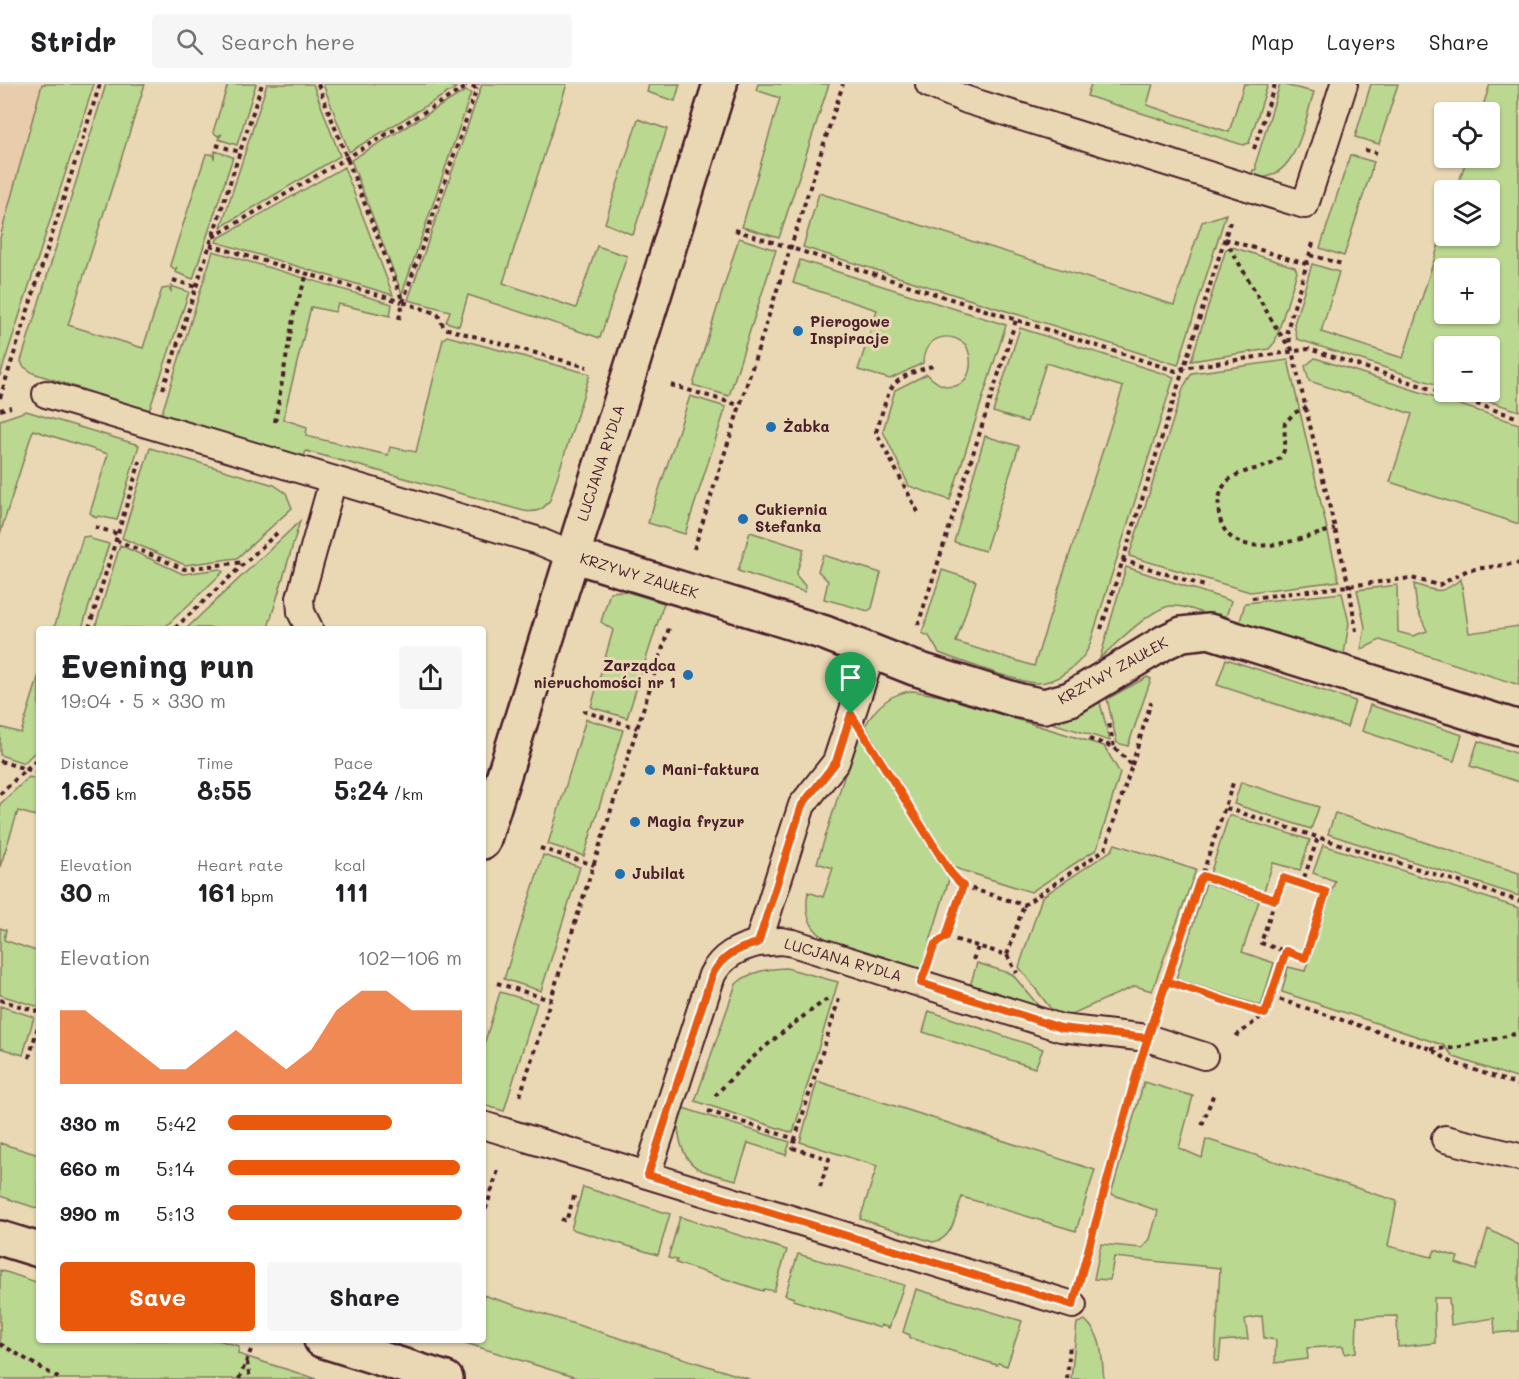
<!DOCTYPE html>
<html lang="en">
<head>
<meta charset="utf-8">
<style>
	:root { --surface:#fff; --page:#f6f6f6; --text:#202124; --muted:#757577; --line:#e0e0e0; --accent:#ea580c }
	body { margin:0; font-family:Mali,sans-serif; background:var(--page); color:var(--text); height:100vh; display:flex; flex-direction:column; font-size:22px; white-space:nowrap }
	* { box-sizing:border-box; margin:0 }
	p { font-size:20px; color:var(--muted) }
	.icon { flex:none; width:33px; height:33px; fill:none; stroke:currentColor; stroke-width:2; stroke-linecap:round; stroke-linejoin:round }
	.map { position:relative; flex:1; overflow:hidden }
	.panel { position:absolute; left:36px; top:542px; width:450px; height:717px; display:flex; flex-direction:column; background:var(--surface); border-radius:6px; box-shadow:0 2px 4px #0004 }
	.panel>* { flex:none }
	.fabs { position:absolute; left:1434px; top:18px; display:grid; gap:12px }
	.fabs a { display:grid; place-items:center; width:66px; height:66px; border-radius:6px; background:var(--surface); box-shadow:0 2px 4px #0004; font-size:30px }
	.pin { position:absolute; display:grid; place-items:center; width:51px; height:51px; color:#fff; margin:-62px -26px; border-radius:50% 50% 50% 0; rotate:-45deg; box-shadow:0 0 6px #0007 }
	.pin .icon { rotate:45deg }
	.round { display:grid; place-items:center; flex:none; width:63px; height:63px; border-radius:6px; background:var(--page) }
	.overview { display:flex; align-items:center; justify-content:space-between; height:102px; padding:0 24px }
	h1 { font-size:33px; font-weight:700; line-height:45px }
	.figures { display:grid; grid-template-columns:repeat(3,1fr); gap:9px; height:102px; padding:6px 24px }
	.figures div { display:grid; align-content:center }
	.figures b { font-size:26px; font-weight:700 }
	.figures small { font-size:16px; font-weight:400 }
	.figures p { font-size:16px }
	.chart { height:168px; padding:12px 24px }
	.chart p { display:flex; justify-content:space-between }
	.chart svg { width:100%; height:108px; margin-top:6px; fill:var(--accent); opacity:.7 }
	.button { display:flex; gap:12px; margin-top:auto; padding:12px 24px }
	.button a { flex:1; height:69px; border-radius:6px; background:var(--accent); color:#fff; font-size:24px; font-weight:700; line-height:69px; text-align:center }
	.button a+a { background:var(--page); color:var(--text) }
	ul { padding:0 24px; list-style:none; font-size:20px }
	li { display:grid; grid-template-columns:96px 72px 1fr; align-items:center; height:45px }
	li i { height:15px; border-radius:8px; background:var(--accent) }
	header { display:flex; align-items:center; gap:36px; box-sizing:border-box; height:84px; padding:0 30px; background:var(--surface); border-bottom:2px solid var(--line) }
	header strong { font-size:28px }
	nav { display:flex; gap:33px; margin-inline-start:auto; font-size:21px }
	.search { width:420px; height:54px; background:var(--page); display:flex; align-items:center; gap:15px; box-sizing:border-box; padding:0 21px; border-radius:6px; color:var(--muted); font-size:22px }
	.map>svg:first-child { display:block }
	.built { fill:#e9ccac }
	.green { fill:#bad890; stroke:#827c5e; stroke-width:1.5; fill-rule:evenodd }
	.lines { fill:none; stroke-linecap:round; stroke-linejoin:round }
	.service-casing { stroke:#4a1f2b; stroke-width:30 }
	.minor-casing { stroke:#4a1f2b; stroke-width:38 }
	.path { stroke:#4a1f2b; stroke-width:4; stroke-dasharray:4.5 4.5; stroke-linecap:butt }
	.service { stroke:#ead8b5; stroke-width:26 }
	.minor { stroke:#ead8b5; stroke-width:33 }
	.route-casing { stroke:#fff; stroke-width:12 }
	.route { stroke:#ea580c; stroke-width:8 }
	.poi-dot { fill:#1f6fb2; stroke:#ead8b5; stroke-width:2 }
	.labels { text-anchor:middle; stroke-width:6; stroke-linejoin:round; paint-order:stroke }
	.poi-label { font-size:15px; font-weight:bold; fill:#4a1f2b; stroke:#ead8b5; text-anchor:start }
	.street-label { font-size:15px; fill:#4a1f2b; stroke:#ead8b5 }
</style>
</head>
<body>
<header>
<strong>Stridr</strong>
<div class="search"><svg class="icon" aria-label="search" viewBox="0 0 24 24"><circle cx="10" cy="10" r="6"/><path d="M15 15l6 6"/></svg>Search here</div>
<nav><a>Map</a><a>Layers</a><a>Share</a></nav>
</header>
<div class="map">
<svg width="1519" height="1295" viewBox="0 0 1519 1295">
	<rect width="100%" height="100%" fill="#ead8b5"/>
	<filter id="ink" filterUnits="userSpaceOnUse"><feTurbulence type="fractalNoise" baseFrequency=".0167" numOctaves="2"/><feDisplacementMap in="SourceGraphic" scale="12" xChannelSelector="R" yChannelSelector="G"/><feConvolveMatrix kernelMatrix="1 2 1 2 8 2 1 2 1" color-interpolation-filters="sRGB"/></filter>
	<g filter="url(#ink)">
		<!-- built -->
		<path class="built" d="M0 0H42L0 154Z"/>
		<!-- green -->
		<path class="green" d="M42 0H94L0 292V154Z
			M106 0H145L68 241 143 264 162 205 169 204 171 207V202L189 208 149 327 33 289 23 282 21 277Z
			M228 0H256L237 61 218 55 222 50 218 52 213 48Z
			M267 0H313L340 72 221 143Z
			M323 0H443L456 4 349 68Z
			M482 0H567L503 199 576 224 597 162 627 172 600 254 468 211 459 242 446 238 450 227 408 216Z
			M649 0H680L675 17 647 8Z
			M758 0H829L779 154 742 143 780 14 756 6Z
			M1091 0H1153L1147 21 1229 48 1244 0H1268L1249 59 1243 61 1087 12Z
			M1280 0 1314 8C1303 41 1297 99 1251 94L1253 86H1256V78Z
			M1371 0H1398L1379 60 1355 53Z
			M1490 0H1519V327L1460 308H1490V262H1444V303L1297 255 1294 240 1312 180 1339 188 1321 248 1403 274 1444 144V152H1490V106H1456L1467 74H1490V28H1481ZM1444 184H1490V230H1444Z
			M465 7 471 9 402 210 351 76Z
			M638 35 667 45 633 151 605 139Z
			M215 67 233 73 193 195 175 188 177 183 175 186 170 181 206 70H212L214 74Z
			M1350 71 1374 78 1344 172 1320 164Z
			M344 83 393 211 216 158 217 155Z
			M819 109 1174 221 1202 138 1226 130 1178 281 803 163Z
			M739 154 776 166 729 312 693 301Z
			M1232 163 1295 183 1297 188 1275 258 1269 265 1191 277 1226 165Z
			M213 167 392 220 390 232 338 220 335 228 311 223 283 335 307 343 306 352 388 371 390 363 416 368 443 255 447 252 590 290 550 416C543 426 537 429 524 427L306 367 303 375 161 332Z
			M800 176 1006 241 950 416 909 402 883 347 895 306 927 290C954 319 981 293 966 261 947 245 924 254 923 279L890 295 858 286 877 226 793 199Z
			M1020 244 1174 293 1089 563C1081 580 1057 599 1037 599 1021 599 957 576 939 569L929 552 922 549 942 486 976 497 956 558 1034 582 1123 303 1046 279 1027 338 993 328Z
			M1315 274 1519 340V440L1390 398 1412 330 1309 297 1305 282Z
			M1288 276 1339 497 1250 508 1129 472 1184 302 1192 289Z
			M690 312 726 323 685 450 648 439Z
			M26 327 139 361 117 436 98 432 96 434 90 429 108 370 33 346 0 450V336Z
			M985 352 1019 362 985 467 954 458Z
			M150 364 274 401 286 409 292 424 237 474 185 481 122 454Z
			M300 437 268 544H187Z
			M750 448 804 465 796 491 806 503 805 508 738 487Z
			M90 452 91 455 109 460 82 544H54L83 453Z
			M120 461 183 490 220 485 223 488 164 544H95Z
			M823 471 881 489 872 524 868 527 824 515 828 497 818 487Z
			M1126 483 1231 517 1226 533 1219 530 1217 534C1203 530 1186 521 1171 522 1152 523 1115 561 1100 574Z
			M1461 495 1469 549 1519 542V601L1380 556 1361 566 1365 543 1357 506 1397 501 1398 548 1413 552 1427 547 1417 525 1414 500C1437 507 1439 512 1461 495Z
			M624 507 664 519 627 634 591 623 613 546 601 538 610 508Z
			M1342 509 1349 539 1344 570 1338 573 1239 541 1245 519Z
			M1226 575 1355 617 1347 643 1217 601Z
			M39 591V664L24 679 0 671V643L21 649Z
			M1147 593 1151 595 1128 662 1117 659 1107 615Z
			M913 607 941 612 1104 662 1120 689 1097 765 1031 808 952 783 865 642C875 624 891 608 913 607Z
			M1099 615 1110 657 1042 636Z
			M1370 621 1462 651 1454 677 1362 647Z
			M586 635 623 646 584 772 548 760Z
			M858 649 949 795 921 887C903 882 885 876 867 870 833 859 800 853 808 808L823 813 833 784 817 779Z
			M1478 657 1519 670V698L1470 682Z
			M29 693 39 696V733L18 727 0 783V720Z
			M1241 698 1319 723 1311 745 1234 720Z
			M1335 729 1519 789V812L1328 750Z
			M1229 731 1310 756 1300 786 1273 779 1264 807 1210 790Z
			M1115 760 1196 786 1152 907 1135 902 1065 933 1054 929 1019 883 1042 813 1112 766Z
			M1323 761 1519 824V995L1454 973 1443 961 1282 908 1288 883 1305 887 1335 797 1313 789Z
			M543 771 580 783 541 907 504 895Z
			M1206 799 1259 817 1242 868 1274 879 1261 922 1176 895Z
			M0 844 6 846 4 856 39 868V923L0 911Z
			M977 879 1012 890 1042 926 970 902Z
			M786 884 838 898 793 1049 695 1017 736 900C750 887 768 885 786 884Z
			M500 908 537 919 504 1027 483 1021V964Z
			M0 922 34 933 23 971 0 964Z
			M929 927 1043 965 1035 984 923 948Z
			M817 997 1095 1086 1076 1147 962 1113C955 1130 954 1155 933 1158L860 1135 877 1082 800 1058Z
			M1144 998 1193 1012 1179 1064 1202 1074 1206 1055 1397 1117 1388 1162 1432 1173 1435 1166 1458 1173 1456 1179 1476 1186 1488 1145 1519 1161V1247L1495 1249 1494 1234 1451 1241 1449 1214H1434L1435 1259 1398 1263 1397 1232 1357 1233 1356 1268 1345 1270 1343 1262 1307 1264 1308 1275 1275 1279 1276 1256 1264 1254 1262 1232 1245 1235 1248 1255 1221 1257 1219 1277H1215L1220 1184 1114 1173 1110 1196 1094 1195 1101 1160 1142 1164 1150 1155 1158 1127 1111 1110Z
			M680 1023 790 1058 786 1071 748 1059 736 1096C724 1093 709 1090 699 1085 679 1074 675 1042 680 1023Z
			M0 1059 39 1071V1125L0 1112Z
			M583 1103 670 1130 658 1171 571 1145Z
			M680 1133 787 1166 774 1207 764 1205 763 1207 676 1179 677 1176 668 1174Z
			M798 1170 904 1201 889 1244 881 1241 880 1244 793 1216 794 1214 785 1211Z
			M0 1186 39 1199V1256H218L239 1262 238 1270 317 1295H0Z
			M916 1205 1022 1237 1007 1282 998 1279 997 1281 910 1254V1251L903 1248Z
			M483 1211 749 1295H580L456 1256H483Z
			M1085 1236C1104 1254 1101 1271 1104 1295H1071L1077 1239Z"/>
		<g class="lines">
			<defs>
				<path id="service" d="M929 0 967 16 1305 121 1344 0
					M46 310 536 456 572 471
					M309 544 301 528 300 514 333 396
					M872 569 836 678 802 721 758 859 781 857 793 859 1061 944 1147 954 1204 972
					M483 1041 1073 1221
					M1445 1055 1519 1073
					M647 1091 712 891C722 872 738 864 758 859"/>
				<path id="minor" d="M572 471 825 549 914 584 1020 617 1044 622 1070 615 1165 558 1182 550 1209 547 1519 644
					M483 758 720 0
					M0 1154 39 1166
					M321 1256 446 1295"/>
			</defs>
			<!-- service casing -->
			<use href="#service" class="service-casing"/>
			<!-- minor casing -->
			<use href="#minor" class="minor-casing"/>
			<!-- path -->
			<path class="path" d="M318 0 403 218
				M463 0 477 4 478 0
				M216 61 240 68
				M1254 65 1275 0
				M1365 66 1377 69
				M735 146 1176 287 1183 284 1309 265 1519 334
				M213 153 468 2
				M1225 155 1278 247 1290 264
				M1225 155 1306 180
				M1313 159 1287 246 1350 507 1356 547
				M210 161 402 218
				M1310 171 1342 180
				M173 196 196 203
				M403 218 477 4
				M399 235 403 218 438 230 444 244 587 283
				M671 301 739 321
				M163 305 262 0
				M0 314 100 0
				M1307 323 1294 329 1285 339C1283 349 1288 361 1282 371 1271 388 1240 382 1226 399 1218 408 1217 424 1220 435 1233 483 1303 453 1335 445
				M0 326 11 323
				M275 338 294 229 307 190
				M918 428 876 348C891 302 886 295 936 281
				M95 443 118 450
				M116 456 184 485 244 478
				M694 465 843 0
				M1122 476 1208 503
				M1252 514 1411 494 1439 501 1468 486 1519 479
				M918 541 1016 236
				M89 544 140 377
				M175 544 277 449
				M1101 545 1230 138
				M583 627 637 644
				M1089 655 1114 663 1109 640
				M880 675 951 789 963 802 946 853 935 860 934 864
				M0 677 39 689
				M1132 681 1151 618
				M0 710 39 673
				M1226 724 1519 817
				M540 764 594 781
				M1203 792 1275 816 1283 794 1302 800 1318 753
				M963 802 1024 821 1105 765 1132 681 1114 663
				M1275 816 1261 859 1305 874 1326 808 1302 800
				M947 853 1007 871 1024 821
				M1007 871 1017 889
				M973 876 978 863
				M1166 897 1265 930
				M497 899 550 916
				M1272 913 1286 867
				M0 916 39 928
				M1160 917 1234 696
				M1236 952 1265 930 1272 913 1431 965 1451 978 1519 1001
				M1431 965 1456 964 1519 949
				M29 974 39 939
				M520 1012 669 544
				M715 1012C748 974 789 942 830 913
				M708 1027 795 1055 839 915
				M1202 1041 1214 1009
				M795 1055 793 1064 829 1075 820 1103
				M483 1134 498 1086
				M561 1135 566 1137 575 1110
				M1083 1182 1135 993
				M0 1260 60 1295
				M247 1278 250 1295
				M239 1295 251 1266
				M1067 1295 1070 1260"/>
			<!-- service -->
			<use href="#service" class="service"/>
			<!-- minor -->
			<use href="#minor" class="minor"/>
		</g>
	</g>
	<g class="lines" filter="url(#ink)">
		<defs>
			<path id="route" d="M851 630 836 678 802 721 758 859C738 864 722 872 712 891L648 1091 1073 1221 1137 988 1199 798 1203 792 1275 816 1283 794 1326 808 1305 874 1286 867 1265 930 1166 897 1147 954 1061 944 921 899 935 860 946 853 963 802 951 789 851 630"/>
		</defs>
		<!-- route casing -->
		<use href="#route" class="route-casing"/>
		<!-- route -->
		<use href="#route" class="route"/>
	</g>
	<!-- markers -->
	<g class="poi-dot">
		<circle cx="798" cy="247" r="6"/>
		<circle cx="771" cy="343" r="6"/>
		<circle cx="743" cy="435" r="6"/>
		<circle cx="688" cy="591" r="6"/>
		<circle cx="650" cy="686" r="6"/>
		<circle cx="635" cy="738" r="6"/>
		<circle cx="620" cy="790" r="6"/>
	</g>
	<g class="labels">
		<!-- poi labels -->
		<g class="poi-label">
			<text x="810" y="243">Pierogowe<tspan x="810" dy="17">Inspiracje</tspan></text>
			<text x="783" y="348">Żabka</text>
			<text x="755" y="431">Cukiernia<tspan x="755" dy="17">Stefanka</tspan></text>
			<text x="676" y="587" text-anchor="end">Zarządca<tspan x="676" dy="17">nieruchomości nr 1</tspan></text>
			<text x="662" y="691">Mani-faktura</text>
			<text x="647" y="743">Magia fryzur</text>
			<text x="632" y="795">Jubilat</text>
		</g>
		<!-- street labels -->
		<g class="street-label">
			<text transform="translate(601 379) rotate(-72)" y="5">LUCJANA RYDLA</text>
			<text transform="translate(639 492) rotate(17)" y="5">KRZYWY ZAUŁEK</text>
			<text transform="translate(1113 587) rotate(-29)" y="5">KRZYWY ZAUŁEK</text>
			<text transform="translate(843 876) rotate(16)" y="5">LUCJANA RYDLA</text>
		</g>
	</g>
</svg>
<div class="fabs">
<a><svg class="icon" aria-label="locate" viewBox="0 0 24 24"><circle cx="12" cy="12" r="6"/><path d="M12 2v4M12 18v4M2 12h4M18 12h4"/></svg></a>
<a><svg class="icon" aria-label="layers" viewBox="0 0 24 24"><path d="M12 4l9 5-9 5-9-5zM3 14l9 5 9-5"/></svg></a>
<a>+</a>
<a>−</a>
</div>
<div class="pin" style="left:851px;top:630px;background:#1e9e55"><svg class="icon" aria-label="arrive" viewBox="0 0 24 24"><path d="M6 21V4h12l-3 4 3 4H6"/></svg></div>
<section class="panel">
<div class="overview"><div><h1>Evening run</h1><p>19:04 · 5 × 330 m</p></div><a class="round"><svg class="icon" aria-label="share" viewBox="0 0 24 24"><path d="M12 15V3M7 8l5-5 5 5M5 13v7h14v-7"/></svg></a></div>
<div class="figures">
<div><p>Distance</p><b>1.65<small> km</small></b></div>
<div><p>Time</p><b>8:55</b></div>
<div><p>Pace</p><b>5:24<small> /km</small></b></div>
</div>
<div class="figures">
<div><p>Elevation</p><b>30<small> m</small></b></div>
<div><p>Heart rate</p><b>161<small> bpm</small></b></div>
<div><p>kcal</p><b>111</b></div>
</div>
<div class="chart"><p><span>Elevation</span>102–106 m</p>
<svg viewBox="0 0 160 44" preserveAspectRatio="none"><path d="M0 44V14L10 14L20 22L30 30L40 38L50 38L60 30L70 22L80 30L90 38L100 30L110 14L120 6L130 6L140 14L150 14L160 14V44z"/></svg>
</div>
<ul>
<li><b>330 m</b>5:42<i style="width:70%"></i></li>
<li><b>660 m</b>5:14<i style="width:99%"></i></li>
<li><b>990 m</b>5:13<i style="width:100%"></i></li>
</ul>
<div class="button"><a>Save</a><a>Share</a></div>
</section>
</div>
</body>
</html>
